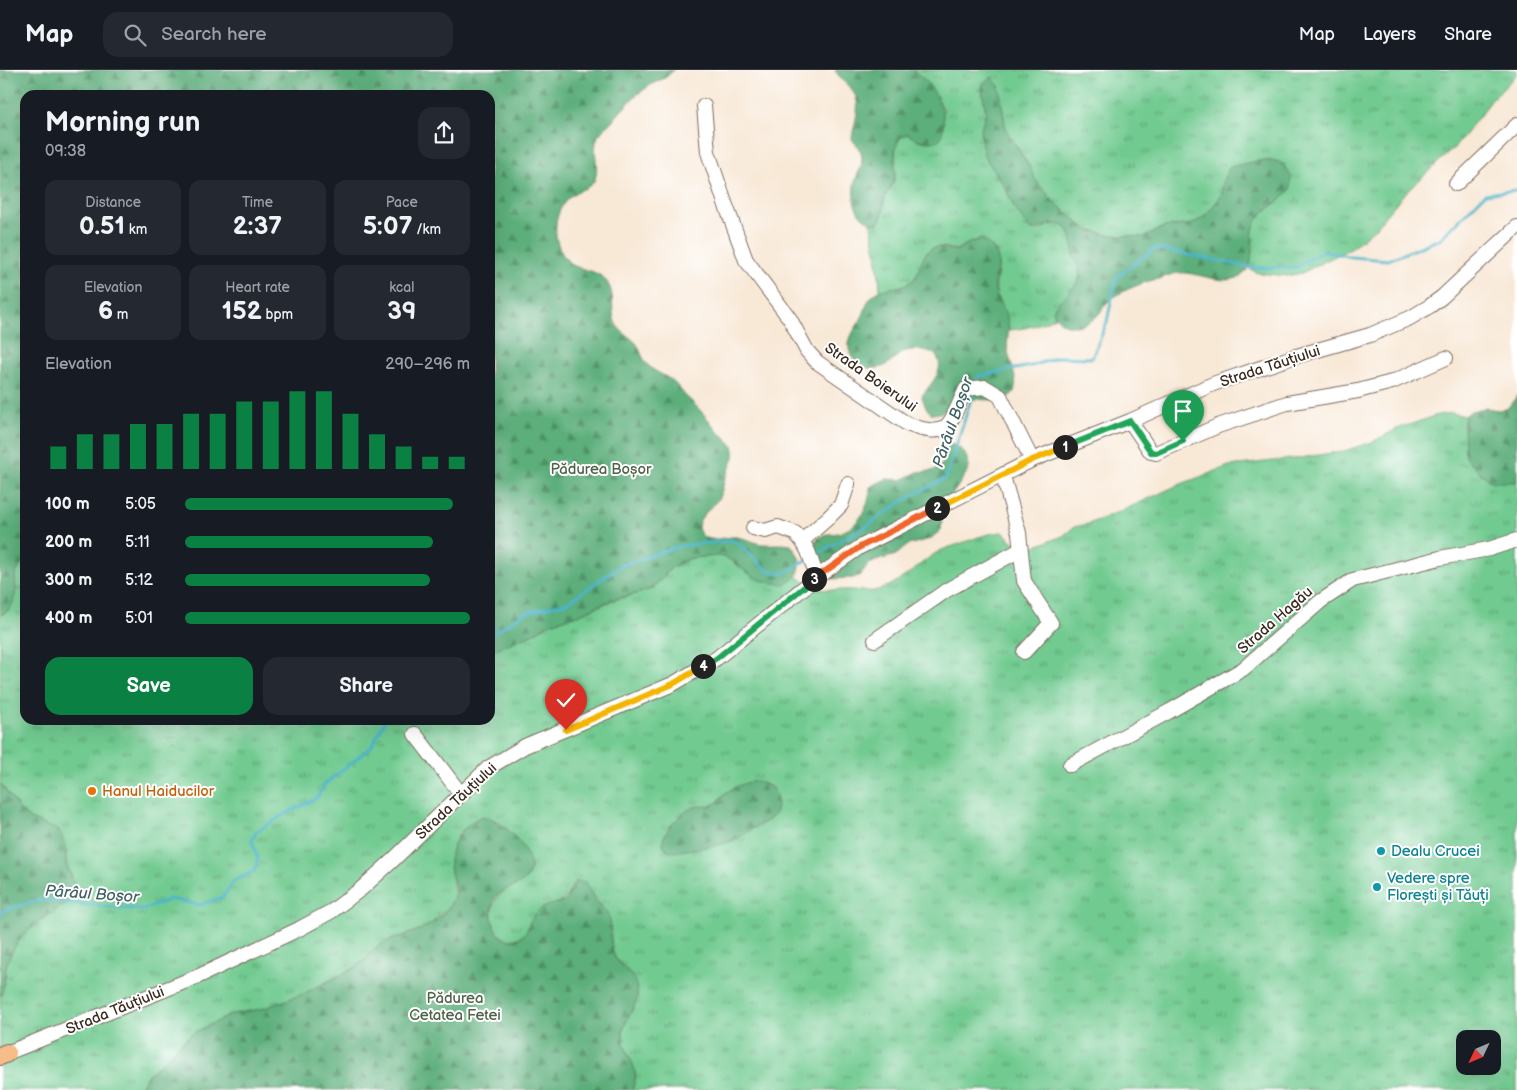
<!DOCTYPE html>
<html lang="en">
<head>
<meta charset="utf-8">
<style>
	:root { --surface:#171b24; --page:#242831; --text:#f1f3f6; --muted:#9ea1a6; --line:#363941; --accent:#0b8043 }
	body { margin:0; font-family:"Balsamiq Sans",sans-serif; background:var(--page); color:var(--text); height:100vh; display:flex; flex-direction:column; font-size:19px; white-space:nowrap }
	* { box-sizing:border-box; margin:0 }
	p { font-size:16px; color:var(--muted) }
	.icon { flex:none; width:28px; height:28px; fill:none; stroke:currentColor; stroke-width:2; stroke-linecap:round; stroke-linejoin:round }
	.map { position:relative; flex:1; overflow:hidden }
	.panel { position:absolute; left:20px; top:20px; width:475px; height:635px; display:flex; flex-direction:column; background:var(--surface); border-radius:15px; box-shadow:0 5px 20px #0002 }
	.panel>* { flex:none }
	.needle { width:32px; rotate:226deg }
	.buttons { position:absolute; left:1456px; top:960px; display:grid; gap:10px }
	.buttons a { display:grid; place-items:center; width:45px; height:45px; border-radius:10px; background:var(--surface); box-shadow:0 5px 20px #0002; font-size:25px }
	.pin { position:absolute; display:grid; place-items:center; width:42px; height:42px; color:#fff; margin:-51px -21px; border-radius:50% 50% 50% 0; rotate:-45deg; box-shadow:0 0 5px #0007 }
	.pin .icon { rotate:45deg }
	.km { position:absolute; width:25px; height:25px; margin:-12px; border-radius:50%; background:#222; color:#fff; font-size:14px; line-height:25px; text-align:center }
	.round { display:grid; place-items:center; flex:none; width:52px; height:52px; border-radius:15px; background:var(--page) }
	.head { display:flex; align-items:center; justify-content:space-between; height:85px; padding:0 25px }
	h1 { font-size:28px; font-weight:800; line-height:38px }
	.stats { display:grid; grid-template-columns:repeat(3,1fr); gap:8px; height:85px; padding:5px 25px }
	.stats div { display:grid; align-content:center; border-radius:12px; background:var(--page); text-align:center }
	.stats b { font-size:25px; font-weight:800 }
	.stats small { font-size:14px; font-weight:400 }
	.stats p { font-size:14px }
	.chart { height:140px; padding:10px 25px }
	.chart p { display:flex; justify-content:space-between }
	.chart svg { width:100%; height:90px; margin-top:5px; stroke:var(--accent); stroke-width:6 }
	.primary-button { display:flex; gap:10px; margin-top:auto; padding:10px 25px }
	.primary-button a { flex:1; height:58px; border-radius:15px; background:var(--accent); color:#fff; font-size:20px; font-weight:800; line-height:58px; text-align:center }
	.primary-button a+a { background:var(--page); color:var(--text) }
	ul { padding:0 25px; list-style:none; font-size:16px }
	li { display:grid; grid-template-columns:80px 60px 1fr; align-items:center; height:38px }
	li i { height:12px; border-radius:6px; background:var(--accent) }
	header { display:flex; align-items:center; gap:30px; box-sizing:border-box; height:70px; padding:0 25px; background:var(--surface); border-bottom:1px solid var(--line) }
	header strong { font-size:24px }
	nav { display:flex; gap:28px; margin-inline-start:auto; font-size:18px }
	.search { width:350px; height:45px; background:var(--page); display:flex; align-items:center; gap:12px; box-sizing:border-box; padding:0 18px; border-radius:15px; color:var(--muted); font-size:19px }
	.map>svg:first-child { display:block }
	.grass { fill:url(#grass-tufts); stroke:#567a57; fill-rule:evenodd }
	.forest { fill:url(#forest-firs); stroke:#4c6c4c }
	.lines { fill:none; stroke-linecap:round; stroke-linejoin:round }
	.stream { stroke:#4bb5c9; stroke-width:3 }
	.minor-casing { stroke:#7d6c5e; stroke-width:16 }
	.major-casing { stroke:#7d6c5e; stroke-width:20 }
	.minor { stroke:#fff; stroke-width:14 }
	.major { stroke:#f7bd88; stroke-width:18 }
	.split-1-casing { stroke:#fff; stroke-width:10 }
	.split-2-casing { stroke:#fff; stroke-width:10 }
	.split-3-casing { stroke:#fff; stroke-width:10 }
	.split-4-casing { stroke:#fff; stroke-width:10 }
	.split-5-casing { stroke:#fff; stroke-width:10 }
	.split-1 { stroke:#22a559; stroke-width:6 }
	.split-2 { stroke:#f5b400; stroke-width:6 }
	.split-3 { stroke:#f0652b; stroke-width:6 }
	.split-4 { stroke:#22a559; stroke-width:6 }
	.split-5 { stroke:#f5b400; stroke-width:6 }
	.food-dot { fill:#e8710a; stroke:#fff; stroke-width:2 }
	.culture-dot { fill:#0f9aa8; stroke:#fff; stroke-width:2 }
	.labels { text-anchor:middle; stroke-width:4; stroke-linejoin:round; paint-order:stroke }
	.street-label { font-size:15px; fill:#3b2a1e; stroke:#fff }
	.park-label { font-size:15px; fill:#4e6246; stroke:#fff }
	.food-label { font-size:15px; fill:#c56008; stroke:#fff; text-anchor:start }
	.culture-label { font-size:15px; fill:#0d838f; stroke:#fff; text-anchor:start }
	.water-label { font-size:16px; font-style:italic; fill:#416262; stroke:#fff }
</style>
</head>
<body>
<header>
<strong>Map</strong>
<div class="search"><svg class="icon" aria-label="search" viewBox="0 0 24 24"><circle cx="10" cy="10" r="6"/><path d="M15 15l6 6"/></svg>Search here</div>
<nav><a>Map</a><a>Layers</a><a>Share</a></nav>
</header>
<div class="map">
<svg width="1517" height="1020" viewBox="0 0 1517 1020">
	<defs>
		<pattern id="grass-tufts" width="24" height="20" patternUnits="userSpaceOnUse" patternTransform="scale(1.25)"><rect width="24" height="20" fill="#71ca90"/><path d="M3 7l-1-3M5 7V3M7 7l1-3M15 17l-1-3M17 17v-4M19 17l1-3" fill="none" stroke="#5ea475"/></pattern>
		<pattern id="forest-firs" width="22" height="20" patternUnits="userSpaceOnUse" patternTransform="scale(1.25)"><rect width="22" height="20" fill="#5cae7a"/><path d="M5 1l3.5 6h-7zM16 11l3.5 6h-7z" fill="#4d8e63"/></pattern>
	</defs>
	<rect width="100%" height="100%" fill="#fff"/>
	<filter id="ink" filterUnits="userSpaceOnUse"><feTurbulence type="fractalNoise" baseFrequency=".02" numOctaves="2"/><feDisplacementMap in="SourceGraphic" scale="10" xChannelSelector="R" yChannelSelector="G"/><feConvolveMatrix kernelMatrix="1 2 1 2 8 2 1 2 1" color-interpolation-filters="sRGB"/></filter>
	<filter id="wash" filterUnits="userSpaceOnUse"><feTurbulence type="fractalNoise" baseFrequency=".0096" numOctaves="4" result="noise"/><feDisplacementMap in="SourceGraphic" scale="20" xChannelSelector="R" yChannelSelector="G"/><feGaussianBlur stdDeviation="1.12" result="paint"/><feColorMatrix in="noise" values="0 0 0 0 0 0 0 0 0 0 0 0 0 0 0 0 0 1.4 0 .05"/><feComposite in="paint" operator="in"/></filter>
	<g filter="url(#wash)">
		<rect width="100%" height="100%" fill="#f8e8d6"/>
		<!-- grass -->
		<path class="grass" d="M913 0H1517V4L1491 31 1456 76 1402 126 1375 158 1353 177 1302 203 1287 206 1258 203 1248 198 1253 179 1252 162 1254 155 1259 145 1274 135 1277 91 1263 90 1234 96 1224 108 1222 123 1219 129 1205 146 1193 154 1164 157 1145 167 1109 165 1095 162 1087 160 1053 131 1035 109 1029 96 1006 60 999 16 983 13 982 20 986 42 980 63 984 86 1005 117 1014 137 1027 156 1032 160H1039L1051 154H1061L1067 158 1073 171 1074 186 1080 199V207L1073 219 1053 240 1055 247C1040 255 1025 259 1008 260 1008 246 998 236 996 222 994 211 1001 198 997 187 995 179 988 173 981 169L967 174 956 180C951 179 942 176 937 177 920 179 923 200 913 210 905 217 890 218 880 221 879 198 874 176 871 153H878C884 145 883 137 885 127 887 121 893 117 894 110 898 95 889 71 907 64L920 71 944 40 925 10Z
			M1452 343 1465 346 1464 353 1465 382 1467 389 1482 405 1517 412V1020H632C642 995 624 987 623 966 622 952 635 940 637 927 640 903 621 900 614 885 610 875 611 864 610 854 610 846 596 827 590 823 584 820 578 818 572 815 565 837 557 829 542 842 539 845 533 848 530 852 527 857 529 861 523 865 494 886 472 826 519 814L528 789 517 769 502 754 489 747 476 749 459 763 451 783 450 795 455 823 450 836 429 856 381 874 370 883 366 889 354 898 303 924 262 939 233 944 195 962 183 971 164 991 148 1004 138 1020H0V927L8 890 14 878 21 867 31 857 67 833 72 806 66 794V780L57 760 30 749 20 740 0 713V545L4 544 16 520 15 505 25 488V650H490V584L494 580 532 564 550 553 578 545 611 531 640 523 653 518 672 497 691 488 720 486 727 488 751 505 792 511 797 506C814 521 823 520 844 520 851 519 869 522 874 521 898 516 915 497 933 485 943 478 952 477 962 473 976 468 987 463 1003 462L1014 472 1030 478 1063 466 1074 457 1088 454 1128 438 1176 416 1229 396 1300 388 1344 381 1372 372 1397 359 1438 345ZM756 711 770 716 773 746 768 751 755 757 731 771 681 780 671 755 682 745 694 737H708L715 734 725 724 744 714ZM1465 969H1492V996H1465Z"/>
		<!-- forest -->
		<path class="forest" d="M0 0H674L665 8 652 14 635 26 598 66C591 80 601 98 594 111 589 119 580 119 573 124 552 139 550 173 568 191 578 202 596 197 607 212 616 225 610 239 615 252 619 262 630 266 636 273 641 280 642 290 649 296 655 302 664 305 671 310 676 314 680 319 684 324 696 336 704 343 714 357 720 365 731 369 734 379 736 389 730 396 727 404 723 412 723 421 718 429 712 439 688 453 703 466 709 472 724 468 732 467 742 466 752 472 761 474 771 475 781 473 791 475 800 486 803 493 797 506L786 514 771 513 757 509 727 488 720 486 691 488 672 497 653 518 640 523 611 530 578 545 550 553 532 564 494 580 490 584V25H25V488L15 505 16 520 13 533 9 540 0 545Z
			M835 0H913C916 4 921 6 925 10 940 27 949 47 940 69 928 76 919 70 907 64 888 71 898 95 894 110 893 117 887 121 885 127 883 137 884 145 878 153 855 153 850 126 856 108 858 102 862 97 862 90 862 81 857 76 852 69 853 54 863 36 853 22 848 14 839 8 835 0Z
			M991 7 999 16 1006 60 1029 96 1035 109 1053 131 1087 160 1109 165 1145 167 1164 157 1193 154 1205 146 1219 129 1222 123 1224 108 1229 98 1234 96 1256 91H1277L1283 94 1291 106 1290 120C1279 135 1260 138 1254 157 1249 171 1258 200 1237 208 1221 214 1201 204 1185 203 1175 202 1168 206 1159 209 1153 210 1147 211 1141 214 1130 218 1116 224 1108 232 1103 236 1101 243 1096 247 1081 260 1060 260 1053 240 1059 228 1072 223 1078 211 1082 201 1077 195 1074 185 1071 174 1074 160 1062 155 1053 151 1041 159 1032 160L1027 156 1014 137 1005 117 984 86 980 63 986 42 982 20 983 13Z
			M981 169C988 173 994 178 997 185 1001 196 994 208 995 219 997 232 1006 240 1008 251 1010 261 1006 272 1008 282 1010 292 1020 314 1013 323 1006 333 979 329 969 329 949 331 931 363 922 326 929 315 950 297 933 283 927 279 910 279 903 282 898 285 893 290 888 294 878 301 861 300 854 290 841 272 856 260 863 245 867 236 867 228 876 223 887 216 902 219 912 211 922 202 919 186 931 179 940 174 948 181 957 180 961 179 963 175 967 174 971 172 976 171 981 169Z
			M1517 325V412H1495L1488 410 1467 389 1465 382 1464 353 1465 346 1471 341 1485 338 1499 340 1506 339 1512 334Z
			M950 374C962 376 969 387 969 399L943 439 941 460 930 469 908 475 896 485 876 491 869 494 860 505 853 508 831 509 825 505 809 478C826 456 828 469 846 460 861 453 870 433 870 417L886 409 901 410 918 402 932 401 938 398 943 393 945 378Z
			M756 711C767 715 778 719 777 734 777 749 765 751 755 757 747 761 740 768 732 771 714 778 693 778 675 782 644 778 681 741 694 737 700 735 707 738 713 735 718 733 720 728 724 724 731 718 746 712 756 711Z
			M0 713 20 740 30 749 58 760 62 766 66 780V794L74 813 70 827 67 833C43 849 17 863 7 893 4 904 6 917 0 927Z
			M482 746C502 749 544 788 526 809 518 818 501 817 494 830 487 843 495 875 514 870 532 865 526 852 537 842 544 835 555 834 565 831L576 811 585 812C589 819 592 826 597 832 602 838 608 842 610 850 612 862 609 874 614 885 621 901 639 901 637 927 635 942 620 954 623 969 626 989 642 997 632 1020H138L148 1005 164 991 183 971 195 962 233 944 262 939 303 924 355 898 366 889 375 878 381 874C401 864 423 863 440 847 447 841 454 831 455 821 456 814 452 808 451 802 446 778 461 756 482 746Z"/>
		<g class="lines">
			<!-- stream -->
			<path class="stream" d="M975 314 978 306 1031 296 1059 287 1092 288 1107 252 1116 208 1155 178 1254 198 1296 197 1324 181 1352 187 1388 190 1440 169 1485 124 1517 120
				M813 486 868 455 904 430 946 408 973 323
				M490 565 525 543 568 532 620 496 680 476 734 470 767 500 782 504 808 489
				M0 846 4 840 41 830 143 840 170 829 200 835 223 827 234 811 254 801 258 789 252 771 256 762 285 744 317 728 325 714 372 676 385 650"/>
		</g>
	</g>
	<g filter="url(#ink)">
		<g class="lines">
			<defs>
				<path id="minor" d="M704 36 708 82 724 130 746 190 790 249 807 281 817 292 907 354C951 371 949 353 966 319L985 317 1000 326 1032 390
					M1456 114 1517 55
					M1130 351 1151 382 1156 383 1218 356 1287 333 1358 321 1392 312 1446 288
					M1003 406 1019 463 1024 511 1051 553 1024 582
					M753 458 765 461 778 457 795 463 802 471
					M817 507 808 481 802 471 828 448 841 435 848 414
					M875 570 947 520 1020 480
					M415 664 461 724
					M1070 695 1170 641 1243 599 1321 531 1353 510 1440 488 1489 479 1517 470
					M7 983 199 906 299 859 332 841 361 819 392 791 488 698 525 676 673 614 717 588 817 507 860 477 1032 390 1130 351 1213 314 1293 287 1370 265 1410 248 1430 236 1442 227 1517 157"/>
				<path id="major" d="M0 986 7 983"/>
			</defs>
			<!-- minor casing -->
			<use href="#minor" class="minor-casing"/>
			<!-- major casing -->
			<use href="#major" class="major-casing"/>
			<!-- minor -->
			<use href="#minor" class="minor"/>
			<!-- major -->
			<use href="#major" class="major"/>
		</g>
	</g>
	<g class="lines" filter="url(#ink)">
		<defs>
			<path id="split-1" d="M1065 377 1130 351 1151 382 1156 383 1183 371"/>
			<path id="split-2" d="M937 438 1032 390 1065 377"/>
			<path id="split-3" d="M814 509 860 477 937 438"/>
			<path id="split-4" d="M703 596 717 588 814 509"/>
			<path id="split-5" d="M566 660 673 614 703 596"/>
		</defs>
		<!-- split-1 casing -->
		<use href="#split-1" class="split-1-casing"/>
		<!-- split-2 casing -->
		<use href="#split-2" class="split-2-casing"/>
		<!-- split-3 casing -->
		<use href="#split-3" class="split-3-casing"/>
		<!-- split-4 casing -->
		<use href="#split-4" class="split-4-casing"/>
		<!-- split-5 casing -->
		<use href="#split-5" class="split-5-casing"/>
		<!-- split-1 -->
		<use href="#split-1" class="split-1"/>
		<!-- split-2 -->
		<use href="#split-2" class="split-2"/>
		<!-- split-3 -->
		<use href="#split-3" class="split-3"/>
		<!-- split-4 -->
		<use href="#split-4" class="split-4"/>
		<!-- split-5 -->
		<use href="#split-5" class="split-5"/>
	</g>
	<!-- markers -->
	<circle class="food-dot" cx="92" cy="721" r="5"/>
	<g class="culture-dot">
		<circle cx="1381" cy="781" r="5"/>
		<circle cx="1377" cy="817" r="5"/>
	</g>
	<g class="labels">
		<!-- street labels -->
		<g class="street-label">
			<text transform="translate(1270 296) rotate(-18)" y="5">Strada Tăuțiului</text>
			<text transform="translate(871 307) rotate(35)" y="5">Strada Boierului</text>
			<text transform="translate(1275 550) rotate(-41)" y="5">Strada Hagău</text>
			<text transform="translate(456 731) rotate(-43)" y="5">Strada Tăuțiului</text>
			<text transform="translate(115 940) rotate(-22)" y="5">Strada Tăuțiului</text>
		</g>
		<!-- park labels -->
		<g class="park-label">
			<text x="601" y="404">Pădurea Boșor</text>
			<text x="455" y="933">Pădurea<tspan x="455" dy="17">Cetatea Fetei</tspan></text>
		</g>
		<!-- food labels -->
		<g class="food-label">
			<text x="102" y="726">Hanul Haiducilor</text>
		</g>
		<!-- culture labels -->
		<g class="culture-label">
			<text x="1391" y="786">Dealu Crucei</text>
			<text x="1387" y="813">Vedere spre<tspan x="1387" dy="17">Florești și Tăuți</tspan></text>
		</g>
		<!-- water labels -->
		<g class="water-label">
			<text transform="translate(952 352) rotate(-71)" y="6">Pârâul Boșor</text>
			<text transform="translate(92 823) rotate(4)" y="6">Pârâul Boșor</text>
		</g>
	</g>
</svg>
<div class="buttons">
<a><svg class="needle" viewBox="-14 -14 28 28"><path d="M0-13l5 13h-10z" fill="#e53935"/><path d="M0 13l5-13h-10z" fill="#9ea1a6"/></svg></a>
</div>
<div class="pin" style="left:1183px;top:371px;background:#1e9e55"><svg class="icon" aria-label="arrive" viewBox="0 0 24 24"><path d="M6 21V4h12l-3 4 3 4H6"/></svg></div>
<div class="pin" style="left:566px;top:660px;background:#d93025"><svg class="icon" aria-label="check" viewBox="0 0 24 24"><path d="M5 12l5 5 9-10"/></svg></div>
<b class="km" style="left:1065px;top:377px">1</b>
<b class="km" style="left:937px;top:438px">2</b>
<b class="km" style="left:814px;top:509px">3</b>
<b class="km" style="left:703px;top:596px">4</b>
<section class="panel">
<div class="head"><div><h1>Morning run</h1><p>09:38</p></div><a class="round"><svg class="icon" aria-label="share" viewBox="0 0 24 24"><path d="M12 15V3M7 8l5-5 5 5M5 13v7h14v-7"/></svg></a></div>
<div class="stats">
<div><p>Distance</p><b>0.51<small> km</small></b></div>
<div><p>Time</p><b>2:37</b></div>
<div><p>Pace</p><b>5:07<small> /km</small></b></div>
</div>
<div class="stats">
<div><p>Elevation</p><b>6<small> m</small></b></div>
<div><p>Heart rate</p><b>152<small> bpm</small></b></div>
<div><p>kcal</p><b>39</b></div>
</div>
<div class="chart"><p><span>Elevation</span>290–296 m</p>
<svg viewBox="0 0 160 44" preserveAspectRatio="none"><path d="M5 44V33M15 44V27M25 44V27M35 44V22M45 44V22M55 44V17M65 44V17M75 44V11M85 44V11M95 44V6M105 44V6M115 44V17M125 44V27M135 44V33M145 44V38M155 44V38"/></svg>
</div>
<ul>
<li><b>100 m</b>5:05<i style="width:94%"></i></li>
<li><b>200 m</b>5:11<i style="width:87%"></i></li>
<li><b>300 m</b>5:12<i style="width:86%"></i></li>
<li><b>400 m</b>5:01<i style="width:100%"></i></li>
</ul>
<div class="primary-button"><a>Save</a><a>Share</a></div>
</section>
</div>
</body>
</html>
